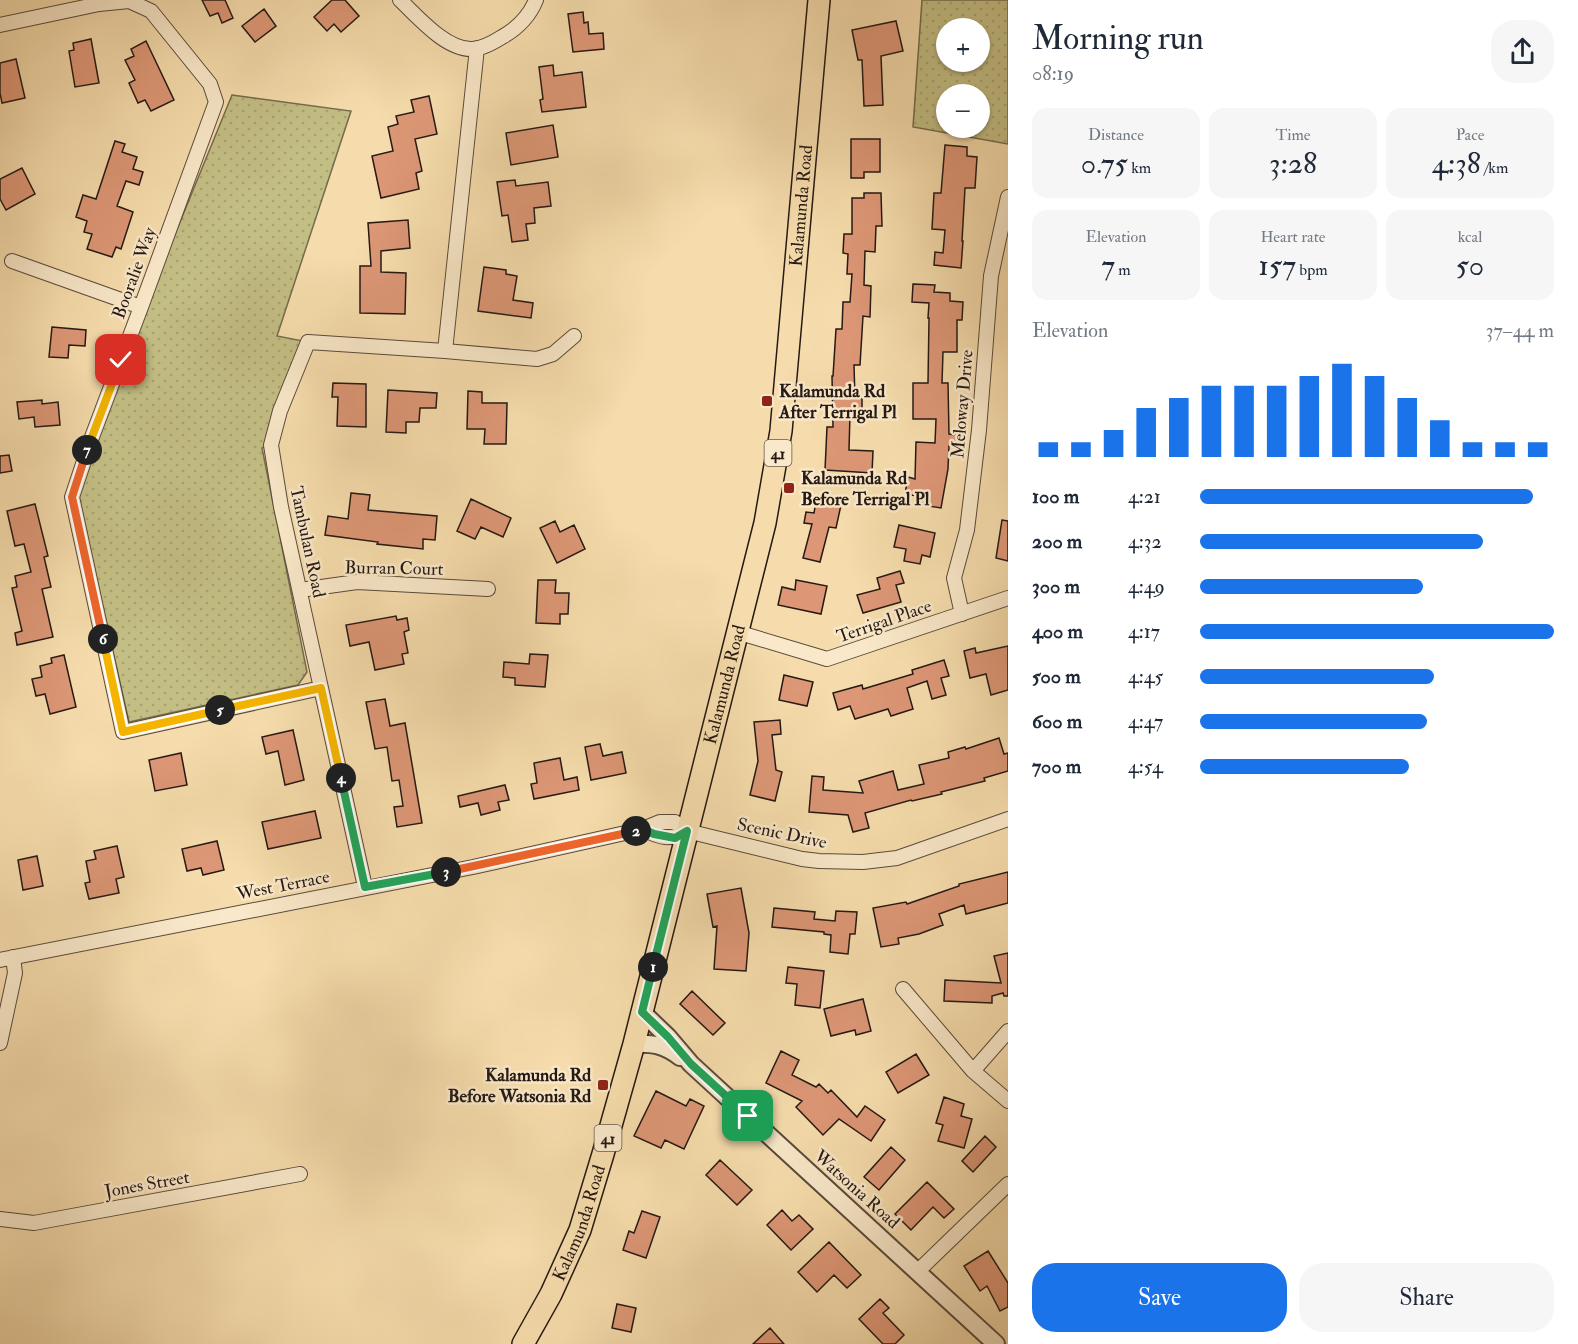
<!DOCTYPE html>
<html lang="en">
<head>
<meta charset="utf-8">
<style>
	:root { --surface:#fff; --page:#f6f6f7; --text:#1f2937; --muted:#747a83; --accent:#1a73e8 }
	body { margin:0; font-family:"IM FELL Double Pica",serif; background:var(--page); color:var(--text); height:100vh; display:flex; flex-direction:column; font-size:22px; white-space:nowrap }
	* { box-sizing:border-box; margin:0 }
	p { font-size:20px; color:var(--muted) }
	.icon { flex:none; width:33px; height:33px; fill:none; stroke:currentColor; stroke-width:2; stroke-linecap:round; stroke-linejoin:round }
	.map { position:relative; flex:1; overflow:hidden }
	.panel { display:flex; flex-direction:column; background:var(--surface); width:570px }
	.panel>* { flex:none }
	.fabs { position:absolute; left:936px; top:18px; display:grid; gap:12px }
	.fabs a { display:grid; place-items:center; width:54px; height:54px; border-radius:50%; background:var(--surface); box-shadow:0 2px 4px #0004; font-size:30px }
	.pin { position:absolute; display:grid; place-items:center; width:51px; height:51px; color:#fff; margin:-26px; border-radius:12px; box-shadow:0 3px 9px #0006 }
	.km { position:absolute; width:30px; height:30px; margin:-15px; border-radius:50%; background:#222; color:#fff; font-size:16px; line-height:30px; text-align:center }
	.round { display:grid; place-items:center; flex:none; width:63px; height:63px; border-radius:24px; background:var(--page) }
	.summary { display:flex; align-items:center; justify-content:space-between; height:102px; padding:0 24px }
	h1 { font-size:33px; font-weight:600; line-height:45px }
	.stats { display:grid; grid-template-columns:repeat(3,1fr); gap:9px; height:102px; padding:6px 24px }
	.stats div { display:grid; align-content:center; border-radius:15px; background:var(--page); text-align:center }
	.stats b { font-size:30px; font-weight:600 }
	.stats small { font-size:16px; font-weight:400 }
	.stats p { font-size:16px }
	.chart { height:168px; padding:12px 24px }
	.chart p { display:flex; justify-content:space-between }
	.chart svg { width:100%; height:108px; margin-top:6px; stroke:var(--accent); stroke-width:6 }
	.primary-button { display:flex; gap:12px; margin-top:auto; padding:12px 24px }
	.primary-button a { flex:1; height:69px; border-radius:24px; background:var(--accent); color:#fff; font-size:24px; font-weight:600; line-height:69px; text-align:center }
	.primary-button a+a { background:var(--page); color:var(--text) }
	ul { padding:0 24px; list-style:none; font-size:20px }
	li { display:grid; grid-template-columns:96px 72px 1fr; align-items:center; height:45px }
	li i { height:15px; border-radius:8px; background:var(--accent) }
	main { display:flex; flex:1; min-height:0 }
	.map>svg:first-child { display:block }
	.grass { fill:url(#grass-dots); stroke:#746c4c; stroke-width:1.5; fill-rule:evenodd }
	.building { fill:#dd9776; stroke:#251914; stroke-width:1.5 }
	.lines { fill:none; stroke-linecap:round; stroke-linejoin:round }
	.minor-casing { stroke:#594a3a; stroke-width:16 }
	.tertiary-casing { stroke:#594a3a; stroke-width:20 }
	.primary-casing { stroke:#251914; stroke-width:24 }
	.minor { stroke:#f9e8c9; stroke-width:14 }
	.tertiary { stroke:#f9e8c9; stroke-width:16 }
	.primary { stroke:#f6dcac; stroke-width:21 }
	.split-1-casing { stroke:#fff; stroke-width:12 }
	.split-2-casing { stroke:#fff; stroke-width:12 }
	.split-3-casing { stroke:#fff; stroke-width:12 }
	.split-4-casing { stroke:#fff; stroke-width:12 }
	.split-5-casing { stroke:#fff; stroke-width:12 }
	.split-6-casing { stroke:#fff; stroke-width:12 }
	.split-7-casing { stroke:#fff; stroke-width:12 }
	.split-8-casing { stroke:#fff; stroke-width:12 }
	.split-1 { stroke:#22a559; stroke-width:8 }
	.split-2 { stroke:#22a559; stroke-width:8 }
	.split-3 { stroke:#f0652b; stroke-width:8 }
	.split-4 { stroke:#22a559; stroke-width:8 }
	.split-5 { stroke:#f5b400; stroke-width:8 }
	.split-6 { stroke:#f5b400; stroke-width:8 }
	.split-7 { stroke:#f0652b; stroke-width:8 }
	.split-8 { stroke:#f5b400; stroke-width:8 }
	.poi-dot { fill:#8f2418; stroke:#f9e8c9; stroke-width:2 }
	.labels { text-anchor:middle; stroke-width:5; stroke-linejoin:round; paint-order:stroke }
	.shield { fill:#f9e8c9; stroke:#65574a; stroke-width:1.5 }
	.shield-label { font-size:16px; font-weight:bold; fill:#251914 }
	.street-label { font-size:18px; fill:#251914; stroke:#f9e8c9 }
	.poi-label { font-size:18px; font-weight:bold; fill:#251914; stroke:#f9e8c9; text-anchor:start }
</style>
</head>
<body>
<main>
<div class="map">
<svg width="1008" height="1344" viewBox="0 0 1008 1344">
	<defs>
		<pattern id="grass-dots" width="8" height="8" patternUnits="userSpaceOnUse" patternTransform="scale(1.5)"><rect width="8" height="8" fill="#c3be84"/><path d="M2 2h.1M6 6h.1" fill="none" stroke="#a7a371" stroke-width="1.8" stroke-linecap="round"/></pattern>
	</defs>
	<rect width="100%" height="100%" fill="#f6dcac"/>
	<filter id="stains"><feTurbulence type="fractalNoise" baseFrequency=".00333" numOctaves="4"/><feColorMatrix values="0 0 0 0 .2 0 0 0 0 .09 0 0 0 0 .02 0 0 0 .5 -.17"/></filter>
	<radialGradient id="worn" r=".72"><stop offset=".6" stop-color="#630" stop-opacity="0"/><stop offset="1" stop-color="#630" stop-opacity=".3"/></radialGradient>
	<!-- grass -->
	<path class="grass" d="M922 0H1008V144L913 127ZM946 28H980V62H946ZM946 94H980V128H946Z
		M232 95 351 111 277 336 308 342 271 445 262 448 307 672 298 685 129 722 78 498 92 437Z"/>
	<!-- building -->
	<path class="building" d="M202 0H225L233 18 222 23 218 13 210 16Z
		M332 0H345L359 16 341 32 334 24 327 31 314 17Z
		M264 9 276 26 255 42 242 26Z
		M583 12 584 23 588 22 589 34 603 33 604 49 573 52 568 14Z
		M896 21 903 51 881 56 883 105 864 106 862 60H858L852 30Z
		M91 39 99 83 75 87 69 51 74 50 73 43Z
		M146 41 174 100 151 111 145 100 138 103 129 83 135 80 125 60 134 56 131 49Z
		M16 59 25 98 2 103 0 93V63Z
		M553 65 554 76 582 72 586 107 542 112 540 100 543 99 539 67Z
		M429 96 437 134 415 139 422 171 416 173 419 189 381 198 372 156 393 151 388 127 398 124 396 116 414 112 411 100Z
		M553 125 558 157 511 165 506 133Z
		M851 139H880V172H864V178H851Z
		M115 141 125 144 122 152 137 157 133 169 143 172 139 185 126 181 117 206 133 212 121 249 116 247 112 257 87 249 92 234 84 232 87 221 76 217 83 195 96 199Z
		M945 145 967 147V156L977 157 975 188H965L962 241H963L961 268 934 265 935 252 943 253 945 230 932 229 934 193H941Z
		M22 168 35 194 6 210 0 199V179Z
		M515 180 516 186 548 182 551 206 534 208 535 223 526 224 528 240 512 242 508 215 502 216 497 182Z
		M864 193H881L882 226H876L875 252 865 251 864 285 871 286 870 317 863 316 860 365H854L855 399 862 398V414H850L849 450 873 451 872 473 825 470 827 427H833L832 376H833L836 329H842L843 302H850L852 274H847L848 254 843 253 844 234H852V198H864Z
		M408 220 410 248 381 251V272L406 273 405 314 360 313V266H371L368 223Z
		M484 267 506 270V274L517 276 513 300 533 303 531 318 478 311Z
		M913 284 935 285 934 292 950 293V301L963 302 962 320H957V352H943L942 383H948L949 434 958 435V447L949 446 948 469 941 508 915 504 917 496 905 494 908 477 915 479 916 442 935 443 936 419H913V383H928L929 318H928L929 303 912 302Z
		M52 327 86 330 85 346 69 345 68 358 49 357Z
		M333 383 366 384V427L337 426 338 397H332Z
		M388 390 437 393 436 408H420L419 422H406V433L386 432Z
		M468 391 482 392V403H507L506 444H484L485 429H467Z
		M42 400V404L58 402 60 425 35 427 34 417 19 419 17 402Z
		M9 455 12 471 0 473V456Z
		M351 493 370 495 368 510 437 516 435 540 423 539V549L377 544 378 542 325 535 328 516 348 519Z
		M471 499 511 518 503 537 481 527 475 539 457 531Z
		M816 501 841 505 836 528 829 527 820 562 803 558 812 524 804 523 806 512 814 513Z
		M35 504 48 556 44 557 51 587 42 589 53 637 17 645 15 633 22 631 12 588 17 587 15 576 31 572 24 544 15 546 7 511Z
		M1002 520 1008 521V561L996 558Z
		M555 521 560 532 574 525 585 549 557 563 540 528Z
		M899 525 935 533 930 557 922 555 920 564 904 561 906 549 894 547Z
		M900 571 904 583 896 585 901 602 863 613 857 595 880 589 877 578Z
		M538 580H556L555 593H569L568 614H560V624L536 623Z
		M796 580 827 586 821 614 778 605 782 587 795 590Z
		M396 616 397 620 407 618 409 630 404 632 408 653 402 654 404 664 375 670 369 642 350 646 346 625Z
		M1008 646V690L991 695 986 674 970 678 964 651 975 648 976 653Z
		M530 654 548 655 545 687 515 685V678L503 677 504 662 529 664Z
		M64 655 76 707 50 714 45 694 36 696 32 679 42 677 40 666 52 663 51 658Z
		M944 660 949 676 941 678 946 695 932 699 927 681 907 688 913 709 891 716 888 709 855 719 850 706 838 710 833 693 862 685 863 689 913 674 912 670Z
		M784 675 813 682 807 706 779 700Z
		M385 699 390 726 405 723 422 823 397 827 394 807 403 806 399 780 392 781 387 747 375 749 366 702Z
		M780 720 781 734 772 735 776 770 782 772 775 801 750 795 758 761 754 722Z
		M293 730 304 780 285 785 278 751 266 754 262 737Z
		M999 738 1004 754 1008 753V771L984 778 985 781 941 792 942 794 912 801 911 800 865 813 869 828 853 832 848 815 809 812 812 776 824 777 823 790 863 793 859 781 893 771 898 790 924 784 919 765 949 758 948 752 965 747 966 749Z
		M600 744 603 756 622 752 626 773 591 780 585 747Z
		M181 753 187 785 155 791 149 760Z
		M560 758 564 780 577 777 579 790 534 799 531 784 537 783 534 763Z
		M505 785 509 800 498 802 500 810 481 815 478 803 460 807 458 796Z
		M315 811 321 838 268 849 262 822Z
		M217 841 224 870 203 875 201 868 187 871 182 849Z
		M117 846 124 877 116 879 119 893 89 899 85 883 90 882 86 861 96 859 94 851Z
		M37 856 43 886 23 890 18 860Z
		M1008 872V903L966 914 964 905 939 914 943 925 919 934 898 938 899 944 881 947 873 908 906 902 907 904 959 886V884Z
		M741 888 749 933 746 971 714 969 717 926 713 927 707 894Z
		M774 908 815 912 814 919 835 921 836 911 857 912 855 934H850L848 954 830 952 831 935 824 934V932L772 927Z
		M1008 953V996H1004L1003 993 992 996V1003L944 1001 945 980 1001 983 994 956Z
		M788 967 824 971 820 1008 795 1005 797 984 786 983Z
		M692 991 725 1023 713 1035 680 1004Z
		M863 999 871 1031 856 1035 855 1030 831 1036 824 1009Z
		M781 1051 799 1060 792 1075 816 1087 819 1084 828 1093 831 1090 857 1117 865 1106 885 1120 871 1141 839 1119 823 1135 796 1107 802 1101 766 1083Z
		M916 1054 929 1075 898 1093 886 1072Z
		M656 1091 686 1106 690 1099 704 1106 684 1149 665 1140 661 1148 634 1136Z
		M944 1097 964 1104 961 1116 972 1119 964 1148 938 1141 943 1125 936 1123Z
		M985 1136 996 1147 973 1172 962 1161Z
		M891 1147 905 1160 879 1190 864 1177Z
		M720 1160 752 1190 737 1205 706 1175Z
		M927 1182 954 1209 944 1218 933 1207 911 1230 895 1214Z
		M782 1210 792 1221 799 1215 813 1229 791 1250 767 1225Z
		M642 1211 660 1217 646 1258 623 1250 629 1231 634 1233Z
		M829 1242 861 1275 847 1288 834 1275 817 1292 798 1272Z
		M988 1251 1008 1283V1307L1000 1311 987 1286 980 1291 964 1266Z
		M880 1299 889 1308 883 1313 904 1335 895 1344H883L859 1319Z
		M617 1304 636 1308 631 1332 612 1328Z
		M770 1328 784 1344H753Z"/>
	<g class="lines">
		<defs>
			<path id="minor" d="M400 0C418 17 446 50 472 49 482 49 494 42 502 37 518 28 529 17 536 0
				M0 25 99 4 129 1 151 11 210 84 216 102 141 307 92 437 72 497 123 732 321 688
				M12 261 141 307
				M445 351 537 359 553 354 574 336
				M300 590 357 582 488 589
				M962 614 954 578 967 530 979 430 991 276 1008 197
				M737 632 827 659 1008 598
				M643 829C660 838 670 841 687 831
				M365 887 281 507 271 445 280 411 308 342 445 351 477 48
				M0 960 473 867 643 829 660 822H675L687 831 802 859 819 861 863 862 897 858 1008 819
				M903 989 973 1071 1008 1101
				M0 1043 15 973 13 957
				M973 1071 1008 1031
				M0 1219 34 1223 300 1174
				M918 1271 1008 1184"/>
			<path id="tertiary" d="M642 1012 668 1037 691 1064 996 1344
				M634 1044C653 1043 664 1045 680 1057"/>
			<g id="primary">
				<path id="s1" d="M523 1344 551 1294 580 1230 603 1154 634 1044 765 523 781 431 819 0"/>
			</g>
		</defs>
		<!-- minor casing -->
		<use href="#minor" class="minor-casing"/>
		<!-- tertiary casing -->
		<use href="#tertiary" class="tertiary-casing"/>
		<!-- primary casing -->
		<use href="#primary" class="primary-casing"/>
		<!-- minor -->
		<use href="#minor" class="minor"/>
		<!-- tertiary -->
		<use href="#tertiary" class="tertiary"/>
		<!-- primary -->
		<use href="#primary" class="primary"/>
	</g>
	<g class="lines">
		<defs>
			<path id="split-1" d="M653 967 642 1012 668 1037 691 1064 748 1116"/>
			<path id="split-2" d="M636 831 643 829 654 834 675 838 687 831 653 967"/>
			<path id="split-3" d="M446 872 636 831"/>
			<path id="split-4" d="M341 778 365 887 446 872"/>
			<path id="split-5" d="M220 710 321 688 341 778"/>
			<path id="split-6" d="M103 639 123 732 220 710"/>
			<path id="split-7" d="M87 450 72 497 103 639"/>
			<path id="split-8" d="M87 450 121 360"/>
		</defs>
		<!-- split-1 casing -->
		<use href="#split-1" class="split-1-casing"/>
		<!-- split-2 casing -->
		<use href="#split-2" class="split-2-casing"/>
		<!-- split-3 casing -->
		<use href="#split-3" class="split-3-casing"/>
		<!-- split-4 casing -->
		<use href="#split-4" class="split-4-casing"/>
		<!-- split-5 casing -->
		<use href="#split-5" class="split-5-casing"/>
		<!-- split-6 casing -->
		<use href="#split-6" class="split-6-casing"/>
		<!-- split-7 casing -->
		<use href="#split-7" class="split-7-casing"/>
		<!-- split-8 casing -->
		<use href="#split-8" class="split-8-casing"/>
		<!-- split-1 -->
		<use href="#split-1" class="split-1"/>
		<!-- split-2 -->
		<use href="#split-2" class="split-2"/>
		<!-- split-3 -->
		<use href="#split-3" class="split-3"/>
		<!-- split-4 -->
		<use href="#split-4" class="split-4"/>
		<!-- split-5 -->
		<use href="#split-5" class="split-5"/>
		<!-- split-6 -->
		<use href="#split-6" class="split-6"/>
		<!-- split-7 -->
		<use href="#split-7" class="split-7"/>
		<!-- split-8 -->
		<use href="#split-8" class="split-8"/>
	</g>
	<!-- markers -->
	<g class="poi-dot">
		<rect x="761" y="395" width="12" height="12" rx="3"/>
		<rect x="783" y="482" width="12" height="12" rx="3"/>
		<rect x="597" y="1079" width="12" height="12" rx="3"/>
	</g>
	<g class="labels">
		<!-- shield labels -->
		<g class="shield">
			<rect x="764.5" y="440" width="27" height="26" rx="4.5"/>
			<rect x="594.5" y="1125" width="27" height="26" rx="4.5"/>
		</g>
		<g class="shield-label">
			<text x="778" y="459">41</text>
			<text x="608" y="1144">41</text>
		</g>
		<!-- street labels -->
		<g class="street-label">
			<text dy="6" stroke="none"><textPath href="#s1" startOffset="1178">Kalamunda Road</textPath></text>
			<text transform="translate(134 273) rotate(-70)" y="6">Booralie Way</text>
			<text transform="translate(962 404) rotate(-85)" y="6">Meloway Drive</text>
			<text transform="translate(308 542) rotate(78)" y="6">Tambulan Road</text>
			<text transform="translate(394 568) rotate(1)" y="6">Burran Court</text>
			<text transform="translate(884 621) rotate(-19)" y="6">Terrigal Place</text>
			<text dy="6" stroke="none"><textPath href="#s1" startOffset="692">Kalamunda Road</textPath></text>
			<text transform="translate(782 833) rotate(12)" y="6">Scenic Drive</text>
			<text transform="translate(283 885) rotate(-11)" y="6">West Terrace</text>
			<text transform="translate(147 1184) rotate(-10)" y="6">Jones Street</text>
			<text transform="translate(857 1189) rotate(42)" y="6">Watsonia Road</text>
			<text dy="6" stroke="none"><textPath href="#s1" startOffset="134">Kalamunda Road</textPath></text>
		</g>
		<!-- poi labels -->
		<g class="poi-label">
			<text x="779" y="397">Kalamunda Rd<tspan x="779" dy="21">After Terrigal Pl</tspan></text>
			<text x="801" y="484">Kalamunda Rd<tspan x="801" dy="21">Before Terrigal Pl</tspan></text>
			<text x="591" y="1081" text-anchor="end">Kalamunda Rd<tspan x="591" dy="21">Before Watsonia Rd</tspan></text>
		</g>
	</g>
	<rect width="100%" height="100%" filter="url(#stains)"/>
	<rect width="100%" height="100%" fill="url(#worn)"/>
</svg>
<div class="fabs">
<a>+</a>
<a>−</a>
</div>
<div class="pin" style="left:748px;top:1116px;background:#1e9e55"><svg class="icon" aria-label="arrive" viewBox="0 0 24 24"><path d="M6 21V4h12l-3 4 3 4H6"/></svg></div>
<div class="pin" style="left:121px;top:360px;background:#d93025"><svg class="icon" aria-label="check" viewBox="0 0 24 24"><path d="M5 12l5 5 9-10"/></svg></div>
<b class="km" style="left:653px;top:967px">1</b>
<b class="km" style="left:636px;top:831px">2</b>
<b class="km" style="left:446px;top:872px">3</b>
<b class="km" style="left:341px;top:778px">4</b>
<b class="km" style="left:220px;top:710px">5</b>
<b class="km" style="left:103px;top:639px">6</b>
<b class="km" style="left:87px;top:450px">7</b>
</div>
<section class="panel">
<div class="summary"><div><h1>Morning run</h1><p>08:19</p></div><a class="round"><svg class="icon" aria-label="share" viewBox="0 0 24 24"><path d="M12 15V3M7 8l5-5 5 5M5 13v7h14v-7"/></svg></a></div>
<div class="stats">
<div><p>Distance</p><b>0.75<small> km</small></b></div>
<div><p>Time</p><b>3:28</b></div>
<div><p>Pace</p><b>4:38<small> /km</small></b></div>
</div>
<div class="stats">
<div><p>Elevation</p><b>7<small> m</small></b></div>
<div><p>Heart rate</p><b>157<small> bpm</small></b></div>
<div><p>kcal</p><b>50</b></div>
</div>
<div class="chart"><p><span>Elevation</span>37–44 m</p>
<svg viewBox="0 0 160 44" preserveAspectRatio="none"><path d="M5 44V38M15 44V38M25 44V33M35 44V24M45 44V20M55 44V15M65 44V15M75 44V15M85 44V11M95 44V6M105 44V11M115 44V20M125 44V29M135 44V38M145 44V38M155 44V38"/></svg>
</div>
<ul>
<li><b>100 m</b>4:21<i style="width:94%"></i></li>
<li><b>200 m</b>4:32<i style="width:80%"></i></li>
<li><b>300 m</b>4:49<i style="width:63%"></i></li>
<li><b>400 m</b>4:17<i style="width:100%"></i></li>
<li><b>500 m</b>4:45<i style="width:66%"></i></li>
<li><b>600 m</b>4:47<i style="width:64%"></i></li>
<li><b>700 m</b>4:54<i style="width:59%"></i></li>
</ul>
<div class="primary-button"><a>Save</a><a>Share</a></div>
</section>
</main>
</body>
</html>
